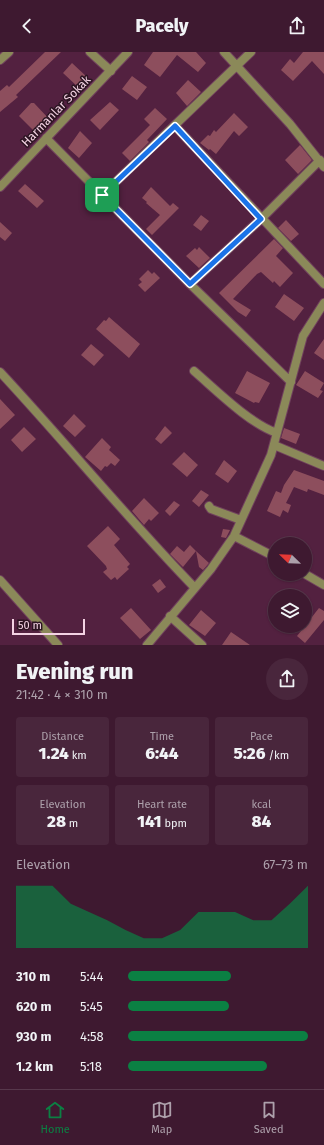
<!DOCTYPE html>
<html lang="en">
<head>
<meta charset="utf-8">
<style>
	:root { --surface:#3e1930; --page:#49263c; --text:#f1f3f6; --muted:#ada0ab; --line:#57384c; --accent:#0b8043 }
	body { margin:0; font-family:"Fira Sans",sans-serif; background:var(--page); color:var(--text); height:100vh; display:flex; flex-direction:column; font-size:15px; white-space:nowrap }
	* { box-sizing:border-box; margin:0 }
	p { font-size:13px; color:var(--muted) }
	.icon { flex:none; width:22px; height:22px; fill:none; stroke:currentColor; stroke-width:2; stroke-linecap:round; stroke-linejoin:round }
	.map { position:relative; height:593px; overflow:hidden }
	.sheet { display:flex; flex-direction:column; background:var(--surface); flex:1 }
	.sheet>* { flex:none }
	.needle { width:26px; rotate:293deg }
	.controls { position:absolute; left:268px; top:485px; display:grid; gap:8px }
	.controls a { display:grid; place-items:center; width:44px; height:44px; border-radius:50%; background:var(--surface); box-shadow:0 1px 3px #0004,0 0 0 1px var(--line); font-size:20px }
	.scale { position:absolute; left:12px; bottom:10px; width:73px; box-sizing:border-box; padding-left:4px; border:2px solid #f3d2e3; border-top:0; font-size:11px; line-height:14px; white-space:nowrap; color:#f3d2e3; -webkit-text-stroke:3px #2c1522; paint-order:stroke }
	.pin { position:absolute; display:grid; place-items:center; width:34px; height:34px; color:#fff; margin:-17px; border-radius:8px; box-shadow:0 2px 6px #0006 }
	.round { display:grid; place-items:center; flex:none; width:42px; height:42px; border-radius:21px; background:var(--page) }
	.overview { display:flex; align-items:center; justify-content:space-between; height:68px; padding:0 16px }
	h1 { font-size:22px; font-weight:800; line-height:30px }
	.figures { display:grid; grid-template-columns:repeat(3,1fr); gap:6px; height:68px; padding:4px 16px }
	.figures div { display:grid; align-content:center; border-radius:4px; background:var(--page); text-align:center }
	.figures b { font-size:17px; font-weight:800 }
	.figures small { font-size:11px; font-weight:400 }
	.figures p { font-size:11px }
	.chart { height:112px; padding:8px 16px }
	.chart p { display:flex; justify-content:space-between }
	.chart svg { width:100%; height:72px; margin-top:4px; fill:var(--accent); opacity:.7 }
	ul { padding:0 16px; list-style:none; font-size:13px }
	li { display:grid; grid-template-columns:64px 48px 1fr; align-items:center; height:30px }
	li i { height:10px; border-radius:5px; background:var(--accent) }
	header { display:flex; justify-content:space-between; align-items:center; height:52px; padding:0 16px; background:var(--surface); font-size:18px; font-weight:800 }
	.tabs { display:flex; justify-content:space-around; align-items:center; height:56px; border-top:1px solid var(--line); background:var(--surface); font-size:11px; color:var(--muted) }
	.tabs a { display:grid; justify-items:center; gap:2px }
	.tabs .active { color:var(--accent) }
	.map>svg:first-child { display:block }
	.building { fill:#8d4e5d }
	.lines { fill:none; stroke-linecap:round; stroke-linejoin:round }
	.street-casing { stroke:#70415d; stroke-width:10 }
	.street { stroke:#8b8959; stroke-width:8 }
	.route-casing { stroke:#fff; stroke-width:8 }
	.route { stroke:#1a73e8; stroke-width:5 }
	.labels { text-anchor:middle; stroke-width:3; stroke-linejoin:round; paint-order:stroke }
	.street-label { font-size:12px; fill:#f3d2e3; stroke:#2c1522 }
</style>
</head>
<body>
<header><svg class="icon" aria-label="back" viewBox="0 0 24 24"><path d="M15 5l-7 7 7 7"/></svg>Pacely<svg class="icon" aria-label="share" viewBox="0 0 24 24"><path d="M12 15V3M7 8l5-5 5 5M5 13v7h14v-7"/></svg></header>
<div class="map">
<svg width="324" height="593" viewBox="0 0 324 593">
	<rect width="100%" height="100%" fill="#532140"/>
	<!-- building -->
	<path class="building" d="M45 0H61L16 43 18 45 0 60V39L7 33 9 35Z
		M153 0H196L206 11 198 20 177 3 160 25 144 13Z
		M303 0H324V22L312 9 293 29 281 18 290 7 294 11Z
		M72 11 88 26 79 36 63 21Z
		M132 24 147 35 137 48 122 37Z
		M188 28 201 40 187 54 176 41Z
		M110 50 119 58 100 78 90 68Z
		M31 51H34L50 68 35 80 19 64Z
		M155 56 167 67 147 88 149 90 130 109 122 101 150 73 144 67Z
		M234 61 248 75 239 84 234 79 216 102 210 97 209 98 200 91 208 83 210 84 214 78 216 80Z
		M80 79 92 91 79 106 68 96Z
		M300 93 312 108 298 122 285 108Z
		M25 132 44 149 37 156 18 139Z
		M151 135 170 154 173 151 179 156 152 183 146 177 160 163 146 151 147 150 142 146Z
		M201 163 209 169 201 179 193 173Z
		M286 168 299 182 291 189 278 176Z
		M0 170 12 181 5 189 0 185Z
		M274 187 283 196 276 204 293 221 280 235 274 229 273 231 261 220 257 222 233 247 251 258 246 265 238 260 219 241Z
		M199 195 210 206 199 216 186 204 195 196 197 198Z
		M148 218 152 222 154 220 160 226 145 240 138 233 142 230 139 227Z
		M284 242 304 256 294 269 275 255Z
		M109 265 140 292 129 306 96 277 104 268 106 269Z
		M324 287V308L314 301Z
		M91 292 104 303 94 314 81 303Z
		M247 319 270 331 259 351 255 350 254 351 235 341Z
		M305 319 324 331 320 338 323 339 318 346 296 333Z
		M0 347 15 363 0 377Z
		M74 362 86 374 75 385 63 374Z
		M165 374 172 381 161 392 155 387Z
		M24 375 36 387 22 400 11 388Z
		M284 376 300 382 296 392 281 386Z
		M102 386 111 395 109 398 120 408 115 414 111 411 107 415 105 414 101 419 85 405Z
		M184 400 198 413 187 425 172 412Z
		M224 408 237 419 228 431 215 422Z
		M294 418 324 429V443L308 437 307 440 294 435 286 451 291 453 288 461 283 458 280 465 267 459 276 439 281 441 284 433Z
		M201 438 209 443 199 455 192 449Z
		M144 446 159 461 151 469 149 467 144 473 132 459Z
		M174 449 180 453 170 464 165 459Z
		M108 474 120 487 114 493 130 512 127 515 129 517 117 528 115 525 111 528 103 520 107 517 106 514 87 494Z
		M223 477 230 478 226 486 221 485Z
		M190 493 196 499 183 515 170 502 177 494 184 500Z
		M196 499 209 511 203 518 199 515Z
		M160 527 166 535 158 541 152 533Z
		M131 556 151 578 140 587 120 566Z
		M319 556 324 559V568L305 591 297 584Z
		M201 558 216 571 205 584 189 573Z
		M231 580 250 593H222Z"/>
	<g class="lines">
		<defs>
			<path id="street" d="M90 0 111 19
				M224 0 290 72 324 115
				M0 8 9 0
				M175 74 324 232
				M46 86 190 232 291 330
				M0 135 128 0
				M102 143 251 0
				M190 232 261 167 320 108
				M194 319C216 338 250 372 277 381
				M0 320C66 391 127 466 195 536
				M274 393 324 414
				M209 454 211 457 241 468
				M234 484 275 505
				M305 522 324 533
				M0 528 58 593
				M170 564 202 593
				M147 593 211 517 234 484 271 403 303 284 324 251"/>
		</defs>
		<!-- street casing -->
		<use href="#street" class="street-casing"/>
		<!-- street -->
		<use href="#street" class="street"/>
	</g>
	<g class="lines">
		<defs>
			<path id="route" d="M175 74 261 167 190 232 102 143Z"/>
		</defs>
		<!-- route casing -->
		<use href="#route" class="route-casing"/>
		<!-- route -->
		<use href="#route" class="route"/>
	</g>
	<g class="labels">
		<!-- street labels -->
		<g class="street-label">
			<text transform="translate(56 59) rotate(-46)" y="4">Harmanlar Sokak</text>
		</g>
	</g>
</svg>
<div class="controls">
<a><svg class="needle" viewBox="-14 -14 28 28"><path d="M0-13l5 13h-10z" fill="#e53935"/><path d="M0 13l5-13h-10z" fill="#ada0ab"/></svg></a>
<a><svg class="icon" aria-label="layers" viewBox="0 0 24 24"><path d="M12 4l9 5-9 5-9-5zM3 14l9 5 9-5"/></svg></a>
</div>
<div class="scale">50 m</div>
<div class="pin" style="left:102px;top:143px;background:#1e9e55"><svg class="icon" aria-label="arrive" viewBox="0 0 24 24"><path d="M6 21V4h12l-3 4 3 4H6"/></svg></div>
</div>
<section class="sheet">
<div class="overview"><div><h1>Evening run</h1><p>21:42 · 4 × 310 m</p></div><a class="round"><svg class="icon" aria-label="share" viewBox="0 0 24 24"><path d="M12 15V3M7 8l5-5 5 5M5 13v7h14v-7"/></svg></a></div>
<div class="figures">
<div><p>Distance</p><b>1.24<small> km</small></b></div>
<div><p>Time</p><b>6:44</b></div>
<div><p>Pace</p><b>5:26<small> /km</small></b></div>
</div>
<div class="figures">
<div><p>Elevation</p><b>28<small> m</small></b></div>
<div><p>Heart rate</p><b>141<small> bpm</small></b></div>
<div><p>kcal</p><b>84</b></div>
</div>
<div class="chart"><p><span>Elevation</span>67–73 m</p>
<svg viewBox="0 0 160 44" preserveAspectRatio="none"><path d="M0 44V6L10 6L20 6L30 17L40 22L50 27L60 33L70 38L80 38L90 33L100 22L110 22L120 22L130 27L140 27L150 17L160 6V44z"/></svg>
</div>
<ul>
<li><b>310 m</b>5:44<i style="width:57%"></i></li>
<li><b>620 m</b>5:45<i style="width:56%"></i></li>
<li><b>930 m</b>4:58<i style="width:100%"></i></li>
<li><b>1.2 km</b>5:18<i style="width:77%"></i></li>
</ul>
</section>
<nav class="tabs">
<a class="active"><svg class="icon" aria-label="home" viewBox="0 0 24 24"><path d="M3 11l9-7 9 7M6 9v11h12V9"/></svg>Home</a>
<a><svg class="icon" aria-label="map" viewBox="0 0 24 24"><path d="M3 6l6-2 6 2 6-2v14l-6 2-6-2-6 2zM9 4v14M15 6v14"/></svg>Map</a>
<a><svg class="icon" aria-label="saved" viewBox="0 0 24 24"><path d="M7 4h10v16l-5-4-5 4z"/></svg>Saved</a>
</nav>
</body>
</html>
